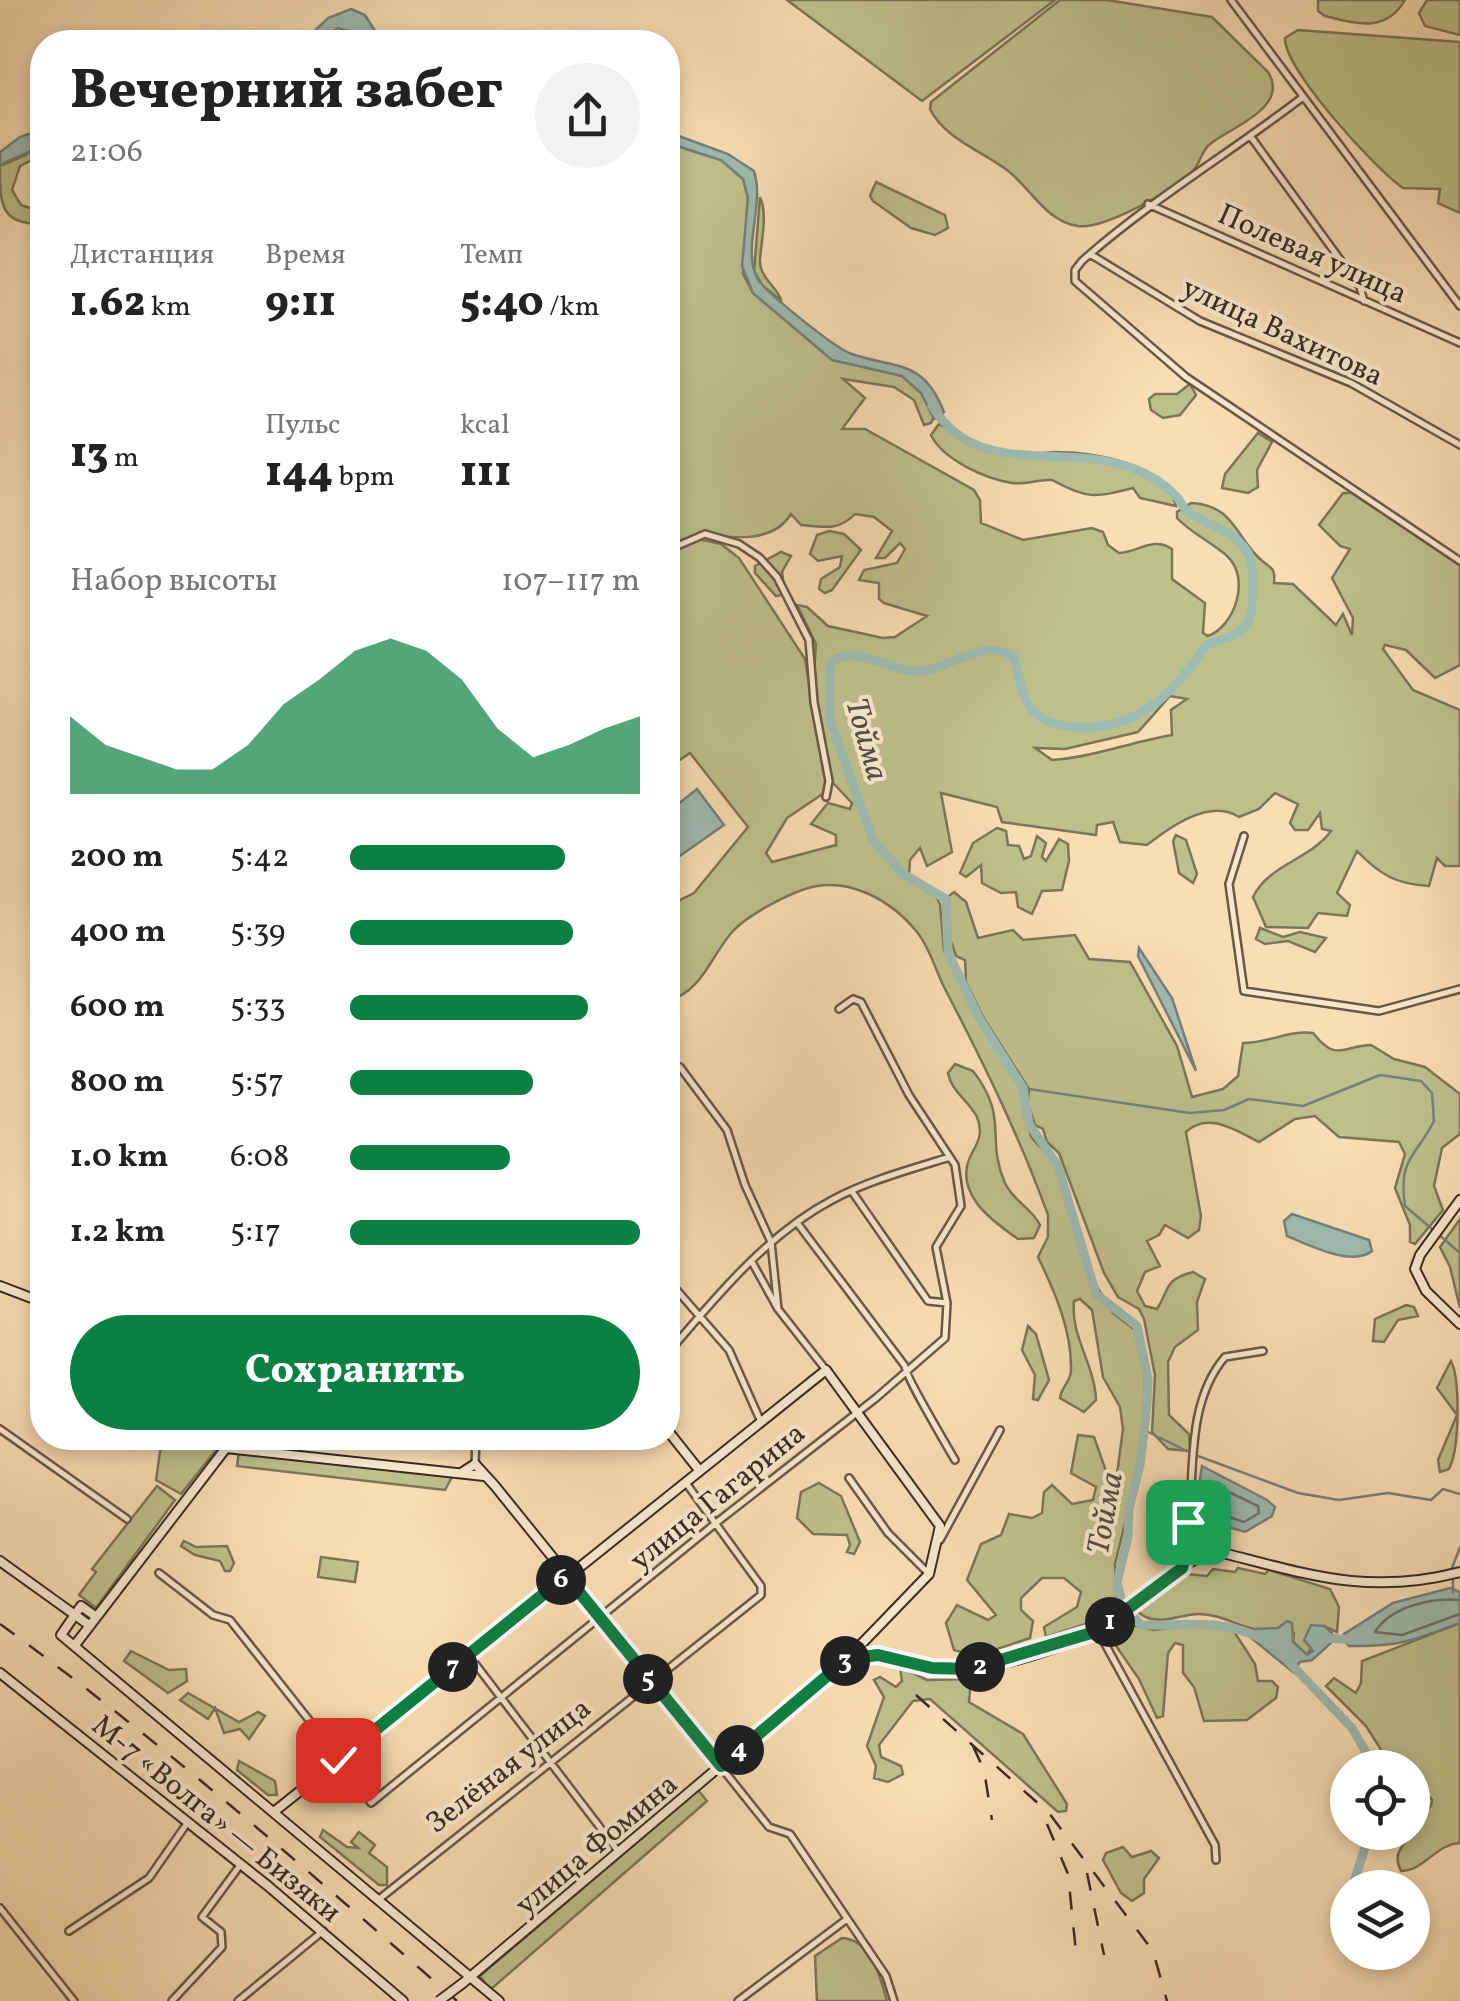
<!DOCTYPE html>
<html lang="ru">
<head>
<meta charset="utf-8">
<style>
	:root { --surface:#fff; --page:#f2f2f2; --text:#222; --muted:#767676; --accent:#0b8043 }
	body { margin:0; font-family:Vollkorn,serif; background:var(--page); color:var(--text); height:100vh; display:flex; flex-direction:column; font-size:38px; white-space:nowrap }
	* { box-sizing:border-box; margin:0 }
	p { font-size:32px; color:var(--muted) }
	.icon { flex:none; width:55px; height:55px; fill:none; stroke:currentColor; stroke-width:2; stroke-linecap:round; stroke-linejoin:round }
	.map { position:relative; flex:1; overflow:hidden }
	.panel { position:absolute; left:30px; top:30px; width:650px; height:1420px; display:flex; flex-direction:column; background:var(--surface); border-radius:40px; box-shadow:0 5px 15px #0003 }
	.panel>* { flex:none }
	.fabs { position:absolute; left:1330px; top:1750px; display:grid; gap:20px }
	.fabs a { display:grid; place-items:center; width:100px; height:100px; border-radius:50%; background:var(--surface); box-shadow:0 5px 15px #0003; font-size:50px }
	.pin { position:absolute; display:grid; place-items:center; width:85px; height:85px; color:#fff; margin:-42px; border-radius:20px; box-shadow:0 5px 15px #0006 }
	.km { position:absolute; width:50px; height:50px; margin:-25px; border-radius:50%; background:#222; color:#fff; font-size:28px; line-height:50px; text-align:center }
	.round { display:grid; place-items:center; flex:none; width:105px; height:105px; border-radius:52px; background:var(--page) }
	.headline { display:flex; align-items:center; justify-content:space-between; height:170px; padding:0 40px }
	h1 { font-size:55px; font-weight:800; line-height:75px }
	.metrics { display:grid; grid-template-columns:repeat(3,1fr); gap:15px; height:170px; padding:10px 40px }
	.metrics div { display:grid; align-content:center }
	.metrics b { font-size:42px; font-weight:800 }
	.metrics small { font-size:28px; font-weight:400 }
	.metrics p { font-size:28px }
	.chart { height:280px; padding:20px 40px }
	.chart p { display:flex; justify-content:space-between }
	.chart svg { width:100%; height:180px; margin-top:10px; fill:var(--accent); opacity:.7 }
	.action { display:flex; gap:20px; margin-top:auto; padding:20px 40px }
	.action a { flex:1; height:115px; border-radius:60px; background:var(--accent); color:#fff; font-size:40px; font-weight:800; line-height:115px; text-align:center }
	ul { padding:0 40px; list-style:none; font-size:32px }
	li { display:grid; grid-template-columns:160px 120px 1fr; align-items:center; height:75px }
	li i { height:25px; border-radius:12px; background:var(--accent) }
	.map>svg:first-child { display:block }
	.green { fill:#bec08c; stroke:#7c7658; stroke-width:2.5; fill-rule:evenodd }
	.water { fill:#9ebbb2; stroke:#76817a; stroke-width:2.5 }
	.lines { fill:none; stroke-linecap:round; stroke-linejoin:round }
	.shore { stroke:#6c736c; stroke-width:2.5 }
	.stream { stroke:#76817a; stroke-width:2.5 }
	.river { stroke:#9ebbb2; stroke-width:9 }
	.street-casing { stroke:#6a5849; stroke-width:10 }
	.secondary-casing { stroke:#3a2b25; stroke-width:12 }
	.street { stroke:#fbe9ce; stroke-width:5 }
	.secondary { stroke:#fbe9ce; stroke-width:8 }
	.rail { stroke:#3a2b25; stroke-width:2.5; stroke-dasharray:18 18; stroke-linecap:butt }
	.secondary-bridge-casing { stroke:#3a2b25; stroke-width:12; stroke-linecap:butt }
	.secondary-bridge { stroke:#fbe9ce; stroke-width:8 }
	.route-casing { stroke:#fff; stroke-width:20 }
	.route { stroke:#0b8043; stroke-width:12 }
	.labels { text-anchor:middle; stroke-width:8; stroke-linejoin:round; paint-order:stroke }
	.street-label { font-size:30px; fill:#3a2b25; stroke:#fbe9ce }
	.water-label { font-size:32px; font-style:italic; fill:#534f48; stroke:#fbe9ce }
</style>
</head>
<body>
<div class="map">
<svg width="1460" height="2001" viewBox="0 0 1460 2001">
	<rect width="100%" height="100%" fill="#f9ddb4"/>
	<filter id="stains"><feTurbulence type="fractalNoise" baseFrequency=".002" numOctaves="4"/><feColorMatrix values="0 0 0 0 .2 0 0 0 0 .09 0 0 0 0 .02 0 0 0 .5 -.17"/></filter>
	<radialGradient id="worn" r=".72"><stop offset=".6" stop-color="#630" stop-opacity="0"/><stop offset="1" stop-color="#630" stop-opacity=".3"/></radialGradient>
	<!-- green -->
	<path class="green" d="M787 0H1055L922 101Z
		M1060 0H1107L1212 17 1268 72C1291 109 1226 129 1209 145 1201 152 1200 164 1193 171 1175 190 1103 230 1078 226 1045 221 1031 188 1007 170 982 151 944 138 930 109L931 102Z
		M1318 0H1405C1386 33 1357 24 1325 16L1318 11Z
		M1427 0H1460V35L1425 26 1419 13Z
		M1298 30 1460 42V213L1438 203 1440 189 1403 188C1375 169 1284 69 1285 38Z
		M42 140V155L20 166 12 190 21 205 42 212V224C0 224 0 205 0 166L26 155Z
		M668 143 721 160 743 179 748 198 743 274 753 293 830 358 902 376 921 393 934 416 931 423 924 425 914 400 894 387 843 379 865 398 842 429H865L974 490 980 500 981 523 1023 540 1092 528 1103 532 1108 545 1119 553C1138 552 1154 536 1172 549V579L1205 603 1203 633 1208 636C1235 626 1251 578 1227 556 1212 542 1192 534 1177 518V512L1191 503C1233 505 1235 535 1259 558 1269 568 1276 566 1274 583L1293 584 1336 625 1343 614 1352 635 1353 618 1332 578 1350 549 1340 546 1319 525 1343 493H1352L1460 565V665L1435 678 1406 650 1385 645 1383 649 1413 690 1460 710V866H1445L1437 858 1429 886C1396 884 1380 875 1357 851L1337 893 1350 905 1347 916 1318 913 1308 928 1266 927 1253 897C1269 864 1310 860 1331 831L1322 829 1320 813 1308 830H1295L1290 823 1298 804 1275 793 1259 809 1239 817C1210 798 1170 827 1147 845L1120 842 1113 822 1097 825 1096 835 1002 822 997 807 941 793 952 852 927 866 920 848 910 860 909 875 933 891 940 904 944 951 1020 1086 1031 1137 1058 1166 1093 1280 1113 1313 1135 1330 1145 1376 1142 1454 1115 1564 1117 1599 1104 1618 1046 1637 1044 1627 1077 1607 1081 1592 1064 1578H1042L1021 1598V1610L1033 1621 1030 1638 976 1656 954 1650 946 1623 957 1605 988 1620 996 1615 967 1580 981 1544 1001 1535 1009 1514 1032 1518 1042 1513 1044 1492 1052 1485 1072 1504 1093 1500 1096 1487 1071 1473 1078 1435 1094 1437 1107 1474H1117L1123 1429 1120 1407 1103 1377 1092 1310 1080 1299 1074 1301C1070 1336 1095 1365 1096 1400L1084 1412 1060 1398C1061 1387 1071 1382 1071 1370 1072 1331 1055 1292 1038 1257L1048 1237V1215C1019 1135 983 1062 944 987 935 969 930 948 917 932 891 900 847 875 805 889 784 896 748 915 733 931 711 955 703 991 668 1001V906L694 893 748 827 690 753 668 768V555L698 539 721 544 739 558 805 659 827 791 787 818 766 853 772 862 836 845V835L811 824 828 803 850 809 852 803 833 783 813 690 816 644 797 605 807 607 828 626 883 638 895 637 927 616 884 603 879 599V583L859 580 864 570 897 563 905 549 900 543 885 558H876L892 531 874 517 855 514C839 531 824 527 801 525L791 514C773 544 728 539 700 532L668 549ZM1170 696 1187 699 1171 710 1172 735C1131 742 1093 757 1052 760L1035 748 1065 749 1138 732Z
		M876 182 945 215 948 228 935 235 911 228 873 201 870 196Z
		M760 197C768 215 761 241 760 260 759 278 779 289 781 300L763 286 754 271Z
		M1190 384 1196 395 1180 415 1163 418 1151 410 1149 399 1155 394H1177Z
		M939 424C960 437 977 445 1002 453 1020 459 1038 452 1056 452 1092 452 1167 463 1176 506L1140 498 1133 488C1094 498 1088 499 1052 480 1038 479 1026 485 1012 483 986 479 943 460 931 435Z
		M1258 433 1272 442 1257 470 1258 487 1248 493 1222 488 1225 474Z
		M829 531 844 534 861 550 832 590 825 593 819 589 821 579 840 567 842 556 818 561 810 554 817 535Z
		M781 552 791 556 782 572 785 594 776 596 755 573V566Z
		M997 828 1006 831 1008 845 1019 846 1024 859 1031 856 1037 836 1046 843 1042 857 1046 861 1059 839 1068 844 1069 861 1062 890 1042 891 1032 914 1018 907 1016 892 1001 893 982 883 981 865 966 877 960 873 973 843Z
		M1176 835 1186 840 1197 874 1193 883 1179 873 1173 841Z
		M954 892 966 902 978 938 1013 930 1023 940 1075 935 1089 959 1130 962 1177 1046 1192 1097 1223 1089 1238 1076 1243 1043C1269 1043 1288 1030 1313 1033 1337 1063 1342 1046 1371 1045L1394 1059 1425 1067 1460 1094V1134L1442 1148 1434 1186 1443 1210 1415 1244 1410 1242V1225L1395 1188 1405 1154 1399 1142 1339 1137 1315 1116 1295 1119 1259 1142C1237 1131 1208 1111 1186 1132L1201 1216 1199 1230 1188 1238 1165 1225 1159 1235 1147 1241 1160 1266 1145 1272 1137 1291 1145 1306 1157 1309C1170 1289 1163 1280 1193 1272L1205 1279 1197 1302 1198 1330 1175 1347 1168 1362 1169 1415 1189 1434 1190 1451 1168 1449 1152 1432 1155 1375 1144 1319 1139 1309 1118 1297 1104 1273 1059 1153 1047 1142 1043 1129 1035 1125 1028 1104 1029 1089 983 1017 966 982 965 960 956 956 948 933 949 896Z
		M1260 928 1283 937 1300 932 1326 938 1315 952 1288 941 1265 944 1256 939Z
		M955 1064 973 1071C1010 1119 985 1138 1005 1183 1013 1201 1032 1208 1040 1225L1034 1238 1018 1239C992 1221 951 1192 972 1153 979 1141 983 1132 977 1117 969 1101 951 1091 948 1073Z
		M1460 1219V1308L1450 1267 1440 1247Z
		M1406 1305 1414 1307 1418 1316 1398 1320 1384 1342 1373 1341 1375 1319Z
		M1028 1326 1036 1334 1049 1380 1038 1400 1033 1399 1035 1375 1022 1350Z
		M1451 1361C1460 1378 1460 1448 1449 1469L1440 1472 1438 1460 1457 1415 1437 1388Z
		M162 1438 218 1440 220 1445 181 1494 156 1480Z
		M239 1452 452 1477 445 1490 237 1466Z
		M819 1483 841 1496 860 1542 854 1554 847 1552 850 1545 847 1535 813 1534 797 1518 801 1492Z
		M157 1486 175 1500 96 1608 79 1595 96 1572 92 1569Z
		M184 1541 196 1547 227 1546 234 1563 230 1571H225L220 1561 195 1555 181 1546Z
		M321 1557 358 1562 355 1582 318 1577Z
		M1238 1568 1265 1574 1269 1570 1330 1589 1339 1607 1337 1632 1324 1626 1307 1655 1293 1642 1294 1633C1280 1629 1268 1632 1254 1629 1235 1625 1220 1614 1199 1614 1178 1614 1156 1629 1137 1611L1188 1574 1207 1576 1213 1569 1235 1572Z
		M1122 1623 1154 1630 1192 1625 1233 1630 1255 1664 1258 1681H1272L1278 1687 1276 1698 1247 1720 1204 1721 1194 1687 1183 1673V1645L1175 1643 1168 1653 1163 1716 1157 1718 1139 1679 1112 1640 1113 1629Z
		M1460 1623V1843C1436 1844 1424 1871 1401 1871 1391 1852 1405 1845 1413 1832 1415 1827 1415 1820 1418 1815L1431 1806 1432 1800 1424 1791 1413 1790 1412 1768 1392 1767 1366 1726 1326 1686 1334 1678 1356 1693 1361 1683 1362 1661Z
		M131 1651 169 1670 186 1669 187 1681 168 1693 124 1661Z
		M900 1667 927 1680 971 1679 969 1702 1023 1734 1067 1804 1066 1811 1058 1812 930 1699 913 1701 879 1745 881 1757 901 1766 903 1774 888 1782 874 1778 876 1766 867 1746 884 1697 874 1680 880 1677 896 1687 902 1681Z
		M188 1693 239 1722 258 1712 265 1716 249 1739 240 1729 224 1733 215 1708 208 1719 180 1700Z
		M239 1761 275 1781 277 1795H268L237 1770Z
		M698 1790 707 1801 490 1990 480 1976Z
		M323 1830 347 1847 358 1848 351 1842 359 1832 375 1845 369 1853 387 1867V1885H379L320 1837Z
		M1123 1847 1132 1857 1151 1851 1159 1858 1144 1879V1893L1132 1901 1121 1893 1103 1860 1106 1853Z
		M842 1938C872 1940 880 1977 887 2001H817L815 1956Z"/>
	<!-- water -->
	<path class="water" d="M351 9 365 15 375 31 415 42H386L338 28 318 42H303L328 18Z
		M42 129C43 156 16 153 0 166V152L20 137Z
		M668 132 728 154 754 171C765 204 742 247 757 278 765 292 836 349 852 354 895 369 923 358 944 412L934 419 921 393 902 376 832 360 753 293 742 266 748 198 743 179 721 160 668 143Z
		M697 789 724 825 674 860 668 841 678 832 668 812Z
		M1139 948 1172 998 1196 1071 1138 956Z
		M1292 1214 1369 1240 1372 1251C1352 1267 1309 1245 1287 1236L1284 1221Z
		M1202 1466 1267 1500 1275 1507 1272 1516 1245 1532 1198 1518 1195 1512Z
		M1450 1588 1460 1592V1623C1415 1640 1399 1647 1349 1646L1344 1640V1634L1393 1603Z
		M1287 1621 1292 1623 1293 1642 1307 1655 1313 1651 1304 1640 1311 1625 1324 1626 1332 1633 1331 1643 1312 1660 1300 1662 1293 1672 1250 1637 1254 1629 1278 1628Z"/>
	<g class="lines">
		<!-- shore -->
		<path class="shore" d="M1210 1483 1258 1506 1259 1513 1244 1522 1208 1510Z
			M1460 1600C1432 1597 1390 1607 1375 1632L1402 1635 1460 1614"/>
		<!-- stream -->
		<path class="stream" d="M1025 1093 1029 1089 1190 1113 1224 1110 1249 1099 1303 1106 1380 1075 1421 1081 1432 1093 1434 1121C1416 1157 1398 1157 1405 1206L1432 1229
			M1438 1234 1460 1253
			M1144 1430 1191 1453
			M1198 1456 1298 1493 1339 1500 1388 1493 1431 1500 1443 1489 1460 1494
			M1452 1568 1460 1547
			M1453 1592V1578"/>
		<!-- river -->
		<path class="river" d="M932 406C977 480 1063 442 1132 468 1149 474 1165 484 1177 497 1182 503 1183 509 1191 514 1210 526 1233 530 1247 551 1255 563 1255 610 1247 623 1236 642 1211 638 1203 649 1173 695 1135 731 1076 727 1060 726 1046 723 1034 712 1019 696 1021 675 1013 656 980 638 954 668 922 671 892 674 856 642 830 663V720L873 840 903 874 946 899 948 952 979 1018 1023 1088 1029 1124 1058 1166 1096 1294 1137 1326 1148 1379 1147 1405 1140 1465 1129 1509 1128 1536 1117 1583 1123 1605 1141 1625C1183 1626 1219 1618 1260 1638
			M1323 1643 1327 1638 1355 1640
			M1289 1662 1352 1728 1375 1768
			M1352 1888 1370 1832"/>
		<defs>
			<path id="street" d="M1231 0 1460 306
				M1303 97C1230 153 1151 200 1082 261L1075 270V281L1186 377 1460 561
				M1251 137 1360 287 1364 301
				M1148 204 1460 343
				M1090 254 1200 321 1351 383 1460 445
				M668 550 705 534 739 544 760 558 777 577 809 640 814 702 829 781 826 797
				M35 762 42 766
				M1244 836 1229 884 1244 991 1379 1011 1460 989
				M680 1067 727 1130 745 1185 771 1242 778 1309
				M853 1193 928 1301 947 1303
				M798 1224 905 1366C904 1374 947 1446 955 1460
				M752 1262 778 1309 826 1370
				M668 1280 729 1350 761 1422
				M668 1353C716 1297 766 1235 832 1200 867 1181 911 1169 950 1157
				M0 1429 127 1519
				M475 1464 476 1438
				M849 1478 888 1533 929 1574
				M1191 1534 1211 1554
				M940 1540 1000 1430
				M1182 1565C1200 1501 1178 1412 1225 1357L1263 1351
				M159 1573 213 1615 230 1620 339 1758
				M1098 1631 1215 1845 1216 1860
				M470 1657 618 1851
				M337 1760 371 1803 716 1523 876 1398 945 1338 947 1303 936 1247 961 1206 955 1165 909 1095 861 1002 853 999 839 1009
				M721 1767 769 1827 790 1834 886 1976 894 2001
				M378 1900 761 1595V1586L686 1483
				M0 1908 74 2001
				M69 1931 149 1878 188 1822
				M172 2001 222 1947 221 1932 202 1917 241 1864
				M238 2001 323 1931
				M738 2001 847 1919"/>
			<path id="secondary" d="M1460 1200 1420 1255 1415 1269 1426 1291 1460 1324
				M0 1286 42 1302
				M668 1431 699 1470
				M226 1448 484 1476
				M461 1473 475 1464 495 1486 721 1766
				M0 1561 89 1625
				M95 1616 81 1606 61 1635 499 2001
				M75 1645 226 1448 227 1438
				M852 1658C883 1650 911 1667 942 1669 988 1673 1048 1652 1091 1634 1137 1615 1174 1550 1227 1554 1313 1576 1371 1595 1460 1572
				M0 1673 268 1886 403 2001
				M275 1811 826 1370 940 1526 929 1574 847 1659 463 1983"/>
		</defs>
		<!-- street casing -->
		<use href="#street" class="street-casing"/>
		<!-- secondary casing -->
		<use href="#secondary" class="secondary-casing"/>
		<!-- street -->
		<use href="#street" class="street"/>
		<!-- secondary -->
		<use href="#secondary" class="secondary"/>
		<!-- rail -->
		<path class="rail" d="M0 1624C160 1740 308 1871 457 2001
			M916 1695 1049 1813 1153 1951 1167 2001
			M973 1746 984 1770 992 1820
			M1047 1824 1068 1874 1077 1962
			M1087 1873 1104 1955"/>
		<defs>
			<path id="secondary-bridge" d="M439 2001 463 1983"/>
		</defs>
		<!-- secondary-bridge casing -->
		<use href="#secondary-bridge" class="secondary-bridge-casing"/>
		<!-- secondary-bridge -->
		<use href="#secondary-bridge" class="secondary-bridge"/>
	</g>
	<g class="lines">
		<defs>
			<path id="route" d="M338 1760 566 1576 721 1766 847 1659 878 1655 932 1668 970 1669 1098 1631 1182 1568 1191 1534 1188 1522"/>
		</defs>
		<!-- route casing -->
		<use href="#route" class="route-casing"/>
		<!-- route -->
		<use href="#route" class="route"/>
	</g>
	<g class="labels">
		<!-- street labels -->
		<g class="street-label">
			<text transform="translate(1313 253) rotate(24)" y="10">Полевая улица</text>
			<text transform="translate(1283 331) rotate(25)" y="10">улица Вахитова</text>
			<text transform="translate(717 1496) rotate(-39)" y="10">улица Гагарина</text>
			<text transform="translate(508 1765) rotate(-38)" y="10">Зелёная улица</text>
			<text transform="translate(217 1818) rotate(39)" y="10">М-7 «Волга» — Бизяки</text>
			<text transform="translate(596 1844) rotate(-40)" y="10">улица Фомина</text>
		</g>
		<!-- water labels -->
		<g class="water-label">
			<text transform="translate(868 739) rotate(74)" y="11">Тойма</text>
			<text transform="translate(1104 1513) rotate(-80)" y="11">Тойма</text>
		</g>
	</g>
	<rect width="100%" height="100%" filter="url(#stains)"/>
	<rect width="100%" height="100%" fill="url(#worn)"/>
</svg>
<div class="fabs">
<a><svg class="icon" aria-label="locate" viewBox="0 0 24 24"><circle cx="12" cy="12" r="6"/><path d="M12 2v4M12 18v4M2 12h4M18 12h4"/></svg></a>
<a><svg class="icon" aria-label="layers" viewBox="0 0 24 24"><path d="M12 4l9 5-9 5-9-5zM3 14l9 5 9-5"/></svg></a>
</div>
<div class="pin" style="left:1188px;top:1522px;background:#1e9e55"><svg class="icon" aria-label="arrive" viewBox="0 0 24 24"><path d="M6 21V4h12l-3 4 3 4H6"/></svg></div>
<div class="pin" style="left:338px;top:1760px;background:#d93025"><svg class="icon" aria-label="check" viewBox="0 0 24 24"><path d="M5 12l5 5 9-10"/></svg></div>
<b class="km" style="left:1110px;top:1622px">1</b>
<b class="km" style="left:980px;top:1667px">2</b>
<b class="km" style="left:845px;top:1661px">3</b>
<b class="km" style="left:739px;top:1750px">4</b>
<b class="km" style="left:648px;top:1679px">5</b>
<b class="km" style="left:561px;top:1580px">6</b>
<b class="km" style="left:453px;top:1667px">7</b>
<section class="panel">
<div class="headline"><div><h1>Вечерний забег</h1><p>21:06</p></div><a class="round"><svg class="icon" aria-label="share" viewBox="0 0 24 24"><path d="M12 15V3M7 8l5-5 5 5M5 13v7h14v-7"/></svg></a></div>
<div class="metrics">
<div><p>Дистанция</p><b>1.62<small> km</small></b></div>
<div><p>Время</p><b>9:11</b></div>
<div><p>Темп</p><b>5:40<small> /km</small></b></div>
</div>
<div class="metrics">
<div><b>13<small> m</small></b></div>
<div><p>Пульс</p><b>144<small> bpm</small></b></div>
<div><p>kcal</p><b>111</b></div>
</div>
<div class="chart"><p><span>Набор высоты</span>107–117 m</p>
<svg viewBox="0 0 160 44" preserveAspectRatio="none"><path d="M0 44V25L10 32L20 35L30 38L40 38L50 32L60 22L70 16L80 9L90 6L100 9L110 16L120 28L130 35L140 32L150 28L160 25V44z"/></svg>
</div>
<ul>
<li><b>200 m</b>5:42<i style="width:74%"></i></li>
<li><b>400 m</b>5:39<i style="width:77%"></i></li>
<li><b>600 m</b>5:33<i style="width:82%"></i></li>
<li><b>800 m</b>5:57<i style="width:63%"></i></li>
<li><b>1.0 km</b>6:08<i style="width:55%"></i></li>
<li><b>1.2 km</b>5:17<i style="width:100%"></i></li>
</ul>
<div class="action"><a>Сохранить</a></div>
</section>
</div>
</body>
</html>
